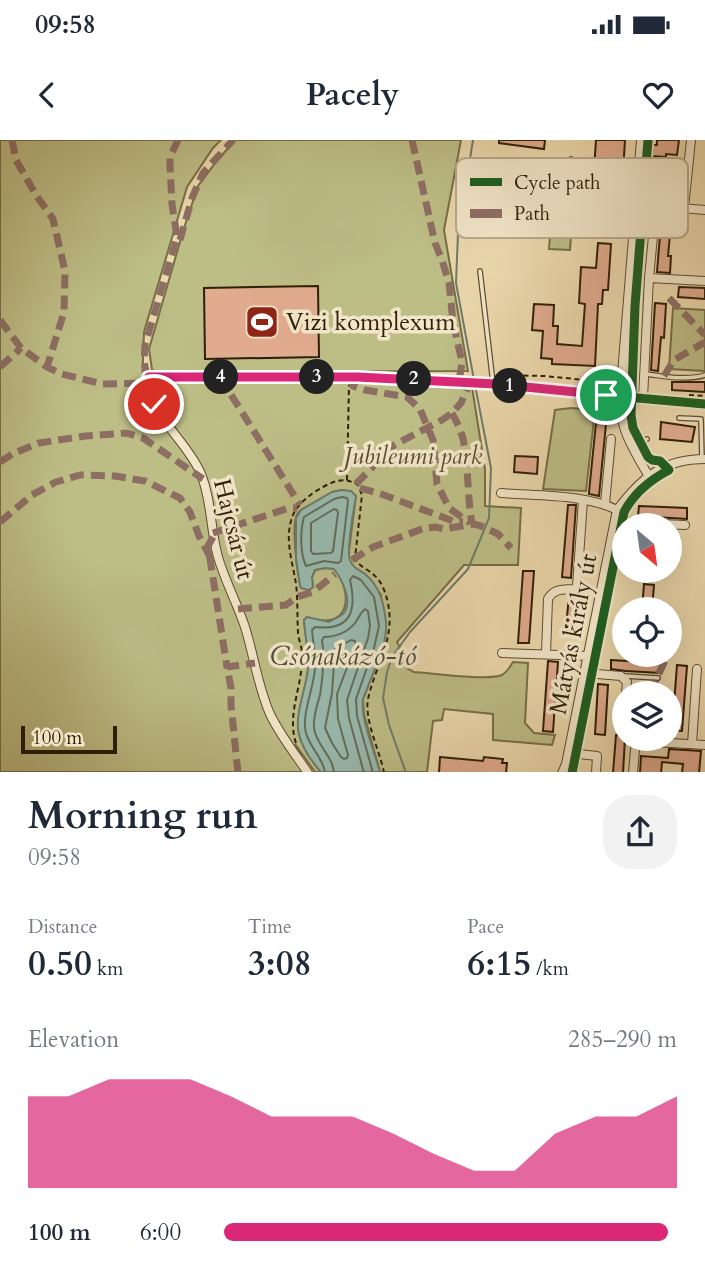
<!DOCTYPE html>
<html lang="en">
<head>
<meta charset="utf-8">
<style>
	:root { --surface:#fff; --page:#f2f2f3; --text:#1f2937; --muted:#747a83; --accent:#db2777 }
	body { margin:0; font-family:Cardo,serif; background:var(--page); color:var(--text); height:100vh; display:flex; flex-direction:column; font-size:26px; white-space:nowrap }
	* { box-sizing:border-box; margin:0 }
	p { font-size:23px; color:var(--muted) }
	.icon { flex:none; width:38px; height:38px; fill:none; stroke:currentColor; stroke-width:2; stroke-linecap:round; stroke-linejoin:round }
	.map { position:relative; height:632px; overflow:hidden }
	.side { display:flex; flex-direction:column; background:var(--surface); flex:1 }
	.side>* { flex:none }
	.needle { width:46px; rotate:151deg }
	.controls { position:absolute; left:612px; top:373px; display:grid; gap:14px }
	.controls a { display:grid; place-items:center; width:70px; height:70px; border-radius:50%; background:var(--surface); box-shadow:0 7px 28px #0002; font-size:35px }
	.scale { position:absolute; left:21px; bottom:18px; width:96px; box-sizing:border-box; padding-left:7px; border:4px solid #2f1f07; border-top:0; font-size:19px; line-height:24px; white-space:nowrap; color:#2f1f07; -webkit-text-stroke:5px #f2e6c9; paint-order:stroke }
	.pin { position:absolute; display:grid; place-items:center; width:60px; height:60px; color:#fff; margin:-30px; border:4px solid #fff; border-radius:50%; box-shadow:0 2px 7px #0007 }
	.km { position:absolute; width:35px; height:35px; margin:-18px; border-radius:50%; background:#222; color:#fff; font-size:19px; line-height:35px; text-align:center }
	.round { display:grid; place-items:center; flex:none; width:74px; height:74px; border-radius:28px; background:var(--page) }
	.headline { display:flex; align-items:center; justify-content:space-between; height:119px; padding:0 28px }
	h1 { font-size:38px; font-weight:700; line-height:52px }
	.stats { display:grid; grid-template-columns:repeat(3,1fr); gap:10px; height:119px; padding:7px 28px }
	.stats div { display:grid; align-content:center }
	.stats b { font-size:35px; font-weight:700 }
	.stats small { font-size:19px; font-weight:400 }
	.stats p { font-size:19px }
	.chart { height:196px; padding:14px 28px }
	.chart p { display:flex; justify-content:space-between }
	.chart svg { width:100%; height:126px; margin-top:7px; fill:var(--accent); opacity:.7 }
	ul { padding:0 28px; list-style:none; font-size:23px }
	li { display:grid; grid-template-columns:112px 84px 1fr; align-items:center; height:52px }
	li i { height:18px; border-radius:9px; background:var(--accent) }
	.status { display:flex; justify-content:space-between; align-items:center; height:49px; padding:0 35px; background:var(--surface); direction:ltr }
	.status svg { height:19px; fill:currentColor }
	header { display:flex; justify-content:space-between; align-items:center; height:91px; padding:0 28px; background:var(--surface); font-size:32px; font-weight:700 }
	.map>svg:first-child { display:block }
	.green { fill:#bdbd86; stroke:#766e46; stroke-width:2 }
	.water { fill:#98b9ad; stroke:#6e7b6b; stroke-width:2 }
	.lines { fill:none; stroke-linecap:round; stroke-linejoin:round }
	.shore { stroke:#646c5a; stroke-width:2 }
	.stream { stroke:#6e7b6b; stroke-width:2 }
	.building { fill:#e0ab8e; stroke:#2f1f07; stroke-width:2 }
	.service-casing { stroke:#5e4d30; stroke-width:6 }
	.minor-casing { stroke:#5e4d30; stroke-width:10 }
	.path { stroke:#2f1f07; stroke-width:2; stroke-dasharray:5 3.5; stroke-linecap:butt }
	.service { stroke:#f2e6c9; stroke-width:3.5 }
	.minor { stroke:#f2e6c9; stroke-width:8 }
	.quiet { stroke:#8d6e63; stroke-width:7; stroke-dasharray:14 7; stroke-linecap:butt }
	.cycleway-casing { stroke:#f2e6c9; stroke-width:13 }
	.cycleway { stroke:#1b5e20; stroke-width:9 }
	.route-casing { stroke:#fff; stroke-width:14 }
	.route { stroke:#db2777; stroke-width:9 }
	.labels { text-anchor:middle; stroke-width:7; stroke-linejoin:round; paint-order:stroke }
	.poi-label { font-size:24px; fill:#2f1f07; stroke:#f2e6c9; text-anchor:start }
	.park-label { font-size:24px; font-style:italic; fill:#5a4e2d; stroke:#f2e6c9 }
	.street-label { font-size:24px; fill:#2f1f07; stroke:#f2e6c9 }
	.water-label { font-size:26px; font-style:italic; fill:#4e4d39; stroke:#f2e6c9 }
	.key { fill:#f2e6c9; stroke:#b8aa8f; stroke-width:2 }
	.key-label { font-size:19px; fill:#2f1f07 }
</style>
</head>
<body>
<div class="status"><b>09:58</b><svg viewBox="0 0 49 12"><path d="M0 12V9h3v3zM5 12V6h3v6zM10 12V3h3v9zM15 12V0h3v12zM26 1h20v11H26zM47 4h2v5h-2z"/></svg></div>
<header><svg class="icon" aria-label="back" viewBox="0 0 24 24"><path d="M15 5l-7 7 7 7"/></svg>Pacely<svg class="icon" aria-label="heart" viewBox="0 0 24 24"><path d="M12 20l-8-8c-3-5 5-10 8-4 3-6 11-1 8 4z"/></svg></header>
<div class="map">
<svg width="705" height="633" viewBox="0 0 705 633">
	<rect width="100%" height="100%" fill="#ebd8ac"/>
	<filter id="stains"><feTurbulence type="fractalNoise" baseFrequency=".00286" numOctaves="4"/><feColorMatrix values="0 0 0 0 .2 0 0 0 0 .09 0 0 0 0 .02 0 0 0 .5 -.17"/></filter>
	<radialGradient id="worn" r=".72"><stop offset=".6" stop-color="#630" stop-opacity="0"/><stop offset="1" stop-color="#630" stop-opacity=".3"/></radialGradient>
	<!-- green -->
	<path class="green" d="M0 0H221L213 8 187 47 144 192 142 247 154 248 161 241H345L472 247 485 329V366L521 368 518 425H464L397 502 402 511 407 528 414 532C432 533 487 541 502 535 507 532 510 527 513 522L528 523 525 583 534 593 555 595 552 605 493 600V574L444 569 442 580 433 581 427 632H380L364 574 363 559 377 524 381 455 365 434 354 428 348 418 356 356C341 343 326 356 312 364 306 368 298 369 296 377 292 392 297 433 301 448L309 450 313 447 312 437 315 430 325 428 335 429C355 457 348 492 307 477L304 480C305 496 310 513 308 529 306 548 295 576 299 594 302 608 312 621 321 632H315L295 604 304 623 312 632H0Z
		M235 0H461L444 90 468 231 215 232 161 234 152 230 149 209 184 88 198 46 216 22Z
		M552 69 573 71 570 110 549 109Z
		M673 168 705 170V231L669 229Z
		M571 268 595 270 586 351 543 349 555 270Z"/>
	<!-- water -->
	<path class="water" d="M341 350 351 351 356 356C354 368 346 410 350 420 353 428 358 429 365 434 380 446 384 464 386 482 388 504 374 529 367 549 366 552 364 556 363 559 360 578 375 613 380 632H321C312 622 302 608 299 594 294 576 306 549 308 529 309 513 305 496 304 480L307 477 329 482C333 479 340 477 344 473 353 460 342 440 334 429L325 428 315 430 312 437 313 447 309 450 301 448 300 446 296 418V378L301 370 332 352Z"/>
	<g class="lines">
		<!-- shore -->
		<path class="shore" d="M342 357 347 358 348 361 341 421 338 423 324 421 306 426C300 413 300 391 304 377L334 359Z
			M334 369 337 370 338 373 333 411 331 413 313 414 311 411V383Z
			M351 500 355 501 356 504 337 554 338 579 348 615 347 618 344 619 341 617 332 603 325 588 332 553 335 509Z
			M325 633C324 619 310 608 306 593 301 575 314 548 315 528 316 515 313 503 312 490L315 487C351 491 357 471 350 440L353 436 361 440 374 457 379 486 374 508 356 559 357 576 373 633
			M334 633C333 616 316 605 314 588 313 577 317 565 320 555 323 536 325 519 322 500L324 497C336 497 348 492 355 483 359 478 360 473 365 469L368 471 370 486 368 498 347 560 349 578 364 633"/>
		<!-- stream -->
		<path class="stream" d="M473 0 458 93 456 143 474 240
			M406 633 389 585 383 558 387 532 392 517 410 492 468 429 489 378 491 328 475 245"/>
	</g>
	<!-- building -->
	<path class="building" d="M499 0H545L544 9 499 3Z
		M596 0H625L622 49 618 48V56L599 55 600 46H593Z
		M657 0H679L677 15 666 14V17L652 16 653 5H657Z
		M661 83 671 84 668 116H671L670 133 657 132Z
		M598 103 611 104 608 150H603L602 164H598L595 226 552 224V219L541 218 543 191 532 190 534 164 554 165 553 186H558L557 204 582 206 585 164 579 163 581 127 596 128Z
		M318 146 319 217 205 219 204 148Z
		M679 147 705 148V159L678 157Z
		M655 163 666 164 664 198 661 197 658 231 651 230Z
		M672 242H705V252L672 250Z
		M661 282 695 287 692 302 660 299Z
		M596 283 606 284 599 356 589 354V352Z
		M515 316 538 317 537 334 514 332Z
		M568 365H576L571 438 562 437Z
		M639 366 687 368V379L638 376Z
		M523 431H534L529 503H518Z
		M644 444 654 445 652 469H642Z
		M569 456 584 457 582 488 566 487Z
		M611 520 660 523V533L626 531 611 529Z
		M548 521 558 522 553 592 543 591Z
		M677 525 687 526 682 591 672 590Z
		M598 544 608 545 605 595 595 594Z
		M616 595 625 596V598L623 633H613Z
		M669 609 701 611 699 633H682L683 624 662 622 661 633H640L641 616 668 618Z
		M440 617 483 621 484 617 503 619 502 623H507L506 633H439Z"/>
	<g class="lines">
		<defs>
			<path id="service" d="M571 19 568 59 634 64
				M480 131 493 243
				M645 234C664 236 687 241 705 235
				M679 278 701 279 702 319
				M633 305 647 299
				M625 536 658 538"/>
			<path id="minor" d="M641 0 621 246C618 287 628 300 648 335
				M636 64 705 70
				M684 68 691 0
				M649 138 705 141
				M147 237H357L436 240 705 264
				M150 237C148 276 187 300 201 334 212 361 210 389 218 417 225 441 237 463 245 487 254 516 258 547 270 574 280 595 295 614 308 633
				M643 258 649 138 656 65
				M501 353C536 356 586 354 617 370
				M605 364 611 299
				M615 382 685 385
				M651 438V430
				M502 513 589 516
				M546 513 548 459C554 448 563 450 574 449L577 446 583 360
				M585 533 621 536 627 542 626 553
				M625 570V578
				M636 601 705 605
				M692 604 697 529
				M569 613 597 616 596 633
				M562 633 566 624 617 370C641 338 663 319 705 319
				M633 633 636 598"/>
		</defs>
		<!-- service casing -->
		<use href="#service" class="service-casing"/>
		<!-- minor casing -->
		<use href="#minor" class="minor-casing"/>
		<!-- path -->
		<path class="path" d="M498 235 545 236 615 243
			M689 255 705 256
			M347 340 349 245
			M296 603C286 574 304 543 302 513 302 506 298 499 298 492 297 476 298 460 296 444 293 424 285 401 291 381 294 366 310 354 323 347 336 340 345 337 358 345L362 355 355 418C359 427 368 429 375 436 381 441 385 451 387 459 397 498 376 523 368 559 364 580 380 611 384 633"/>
		<!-- service -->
		<use href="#service" class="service"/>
		<!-- minor -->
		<use href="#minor" class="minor"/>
		<!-- quiet -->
		<path class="quiet" d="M12 0 16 20 36 55 53 79 65 131 64 172 47 227
			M412 0 435 103 442 120 449 143 453 182 462 222 459 242
			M180 100 192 58 203 33 233 0
			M669 158 705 195
			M0 180 21 208 47 227 62 234 103 244 149 243
			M0 227 21 208
			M664 236 674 220 705 202
			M147 237 144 221 145 205 177 97 172 64 170 27V17L178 0
			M220 237 300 365
			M349 237 353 246 365 250 407 257 420 269 433 300 437 344 449 368 470 383
			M452 273C456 281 461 290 463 299 469 327 467 356 472 384
			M0 322 14 313 39 303 85 296 126 293 143 298 203 339
			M356 344 394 305 442 280 452 273 461 263 470 242
			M360 348 384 355 453 381 463 382
			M0 382 32 355 56 342 80 335 115 336 145 341 180 358 190 372 199 396 210 417
			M213 393 289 368H297
			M213 397 208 406 227 527
			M352 420 373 407 425 388 436 387 443 389 474 384 484 387 498 394 511 408
			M238 469 286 465 297 457 313 452 335 434
			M670 508 675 497
			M650 553 668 514
			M238 633 231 565V548L227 527 255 523"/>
		<defs>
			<path id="cycleway" d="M147 237H357L436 240 705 264
				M572 633 624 372C634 353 650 340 669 330L660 321 652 320 648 317 633 288 631 275 635 166 648 0"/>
		</defs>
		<!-- cycleway casing -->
		<use href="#cycleway" class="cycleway-casing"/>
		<!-- cycleway -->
		<use href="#cycleway" class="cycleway"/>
	</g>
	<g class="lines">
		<defs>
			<path id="route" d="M154 264 150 251 149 237H357L496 244 606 255"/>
		</defs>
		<!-- route casing -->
		<use href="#route" class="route-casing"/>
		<!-- route -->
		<use href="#route" class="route"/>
	</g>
	<!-- icons -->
	<defs>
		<symbol id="stadium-square" viewBox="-11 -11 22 22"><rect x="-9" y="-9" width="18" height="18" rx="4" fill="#8f2418" stroke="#f2e6c9"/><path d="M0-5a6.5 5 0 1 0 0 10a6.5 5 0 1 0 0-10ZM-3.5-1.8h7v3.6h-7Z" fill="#fff"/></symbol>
	</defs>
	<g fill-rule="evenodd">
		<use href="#stadium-square" x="243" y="163" width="38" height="38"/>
	</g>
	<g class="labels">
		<!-- poi labels -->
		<g class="poi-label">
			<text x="286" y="190">Vizi komplexum</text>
		</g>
		<!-- park labels -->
		<g class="park-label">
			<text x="413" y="324">Jubileumi park</text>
		</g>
		<!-- street labels -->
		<g class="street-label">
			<text transform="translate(234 389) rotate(76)" y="8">Hajcsár út</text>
			<text transform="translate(573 494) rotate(-79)" y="8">Mátyás király út</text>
		</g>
		<!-- water labels -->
		<g class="water-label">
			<text x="343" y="525">Csónakázó-tó</text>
		</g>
	</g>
	<!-- legend -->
	<rect x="456" y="18" width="232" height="80" rx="10" class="key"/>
	<rect x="470" y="38" width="32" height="8" fill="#1b5e20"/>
	<rect x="470" y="69" width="32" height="9" fill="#8d6e63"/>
	<g class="key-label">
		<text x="514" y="49">Cycle path</text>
		<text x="514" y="80">Path</text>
	</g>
	<rect width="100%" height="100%" filter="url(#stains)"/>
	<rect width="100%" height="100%" fill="url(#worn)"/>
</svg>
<div class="controls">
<a><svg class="needle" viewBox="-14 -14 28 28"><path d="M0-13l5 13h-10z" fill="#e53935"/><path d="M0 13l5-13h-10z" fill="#747a83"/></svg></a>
<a><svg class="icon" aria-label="locate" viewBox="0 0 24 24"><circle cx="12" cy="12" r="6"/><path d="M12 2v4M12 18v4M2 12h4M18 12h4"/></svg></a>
<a><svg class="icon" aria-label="layers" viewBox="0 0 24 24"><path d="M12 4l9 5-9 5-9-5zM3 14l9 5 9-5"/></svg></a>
</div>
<div class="scale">100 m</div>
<div class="pin" style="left:606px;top:255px;background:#1e9e55"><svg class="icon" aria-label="arrive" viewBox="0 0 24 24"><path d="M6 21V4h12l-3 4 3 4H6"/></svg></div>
<div class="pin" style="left:154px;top:264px;background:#d93025"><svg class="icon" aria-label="check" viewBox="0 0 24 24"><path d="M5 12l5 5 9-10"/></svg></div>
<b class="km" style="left:510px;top:246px">1</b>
<b class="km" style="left:414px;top:239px">2</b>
<b class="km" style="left:317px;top:237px">3</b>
<b class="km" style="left:221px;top:237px">4</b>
</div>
<section class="side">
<div class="headline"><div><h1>Morning run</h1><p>09:58</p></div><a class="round"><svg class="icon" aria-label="share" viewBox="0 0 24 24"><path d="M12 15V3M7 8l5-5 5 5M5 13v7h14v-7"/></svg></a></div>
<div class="stats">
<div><p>Distance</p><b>0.50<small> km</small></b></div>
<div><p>Time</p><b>3:08</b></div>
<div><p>Pace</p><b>6:15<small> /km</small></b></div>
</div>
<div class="chart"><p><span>Elevation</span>285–290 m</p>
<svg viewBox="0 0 160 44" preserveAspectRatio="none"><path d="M0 44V12L10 12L20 6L30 6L40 6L50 12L60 19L70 19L80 19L90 25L100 32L110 38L120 38L130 25L140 19L150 19L160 12V44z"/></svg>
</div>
<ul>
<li><b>100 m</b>6:00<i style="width:98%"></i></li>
</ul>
</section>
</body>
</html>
